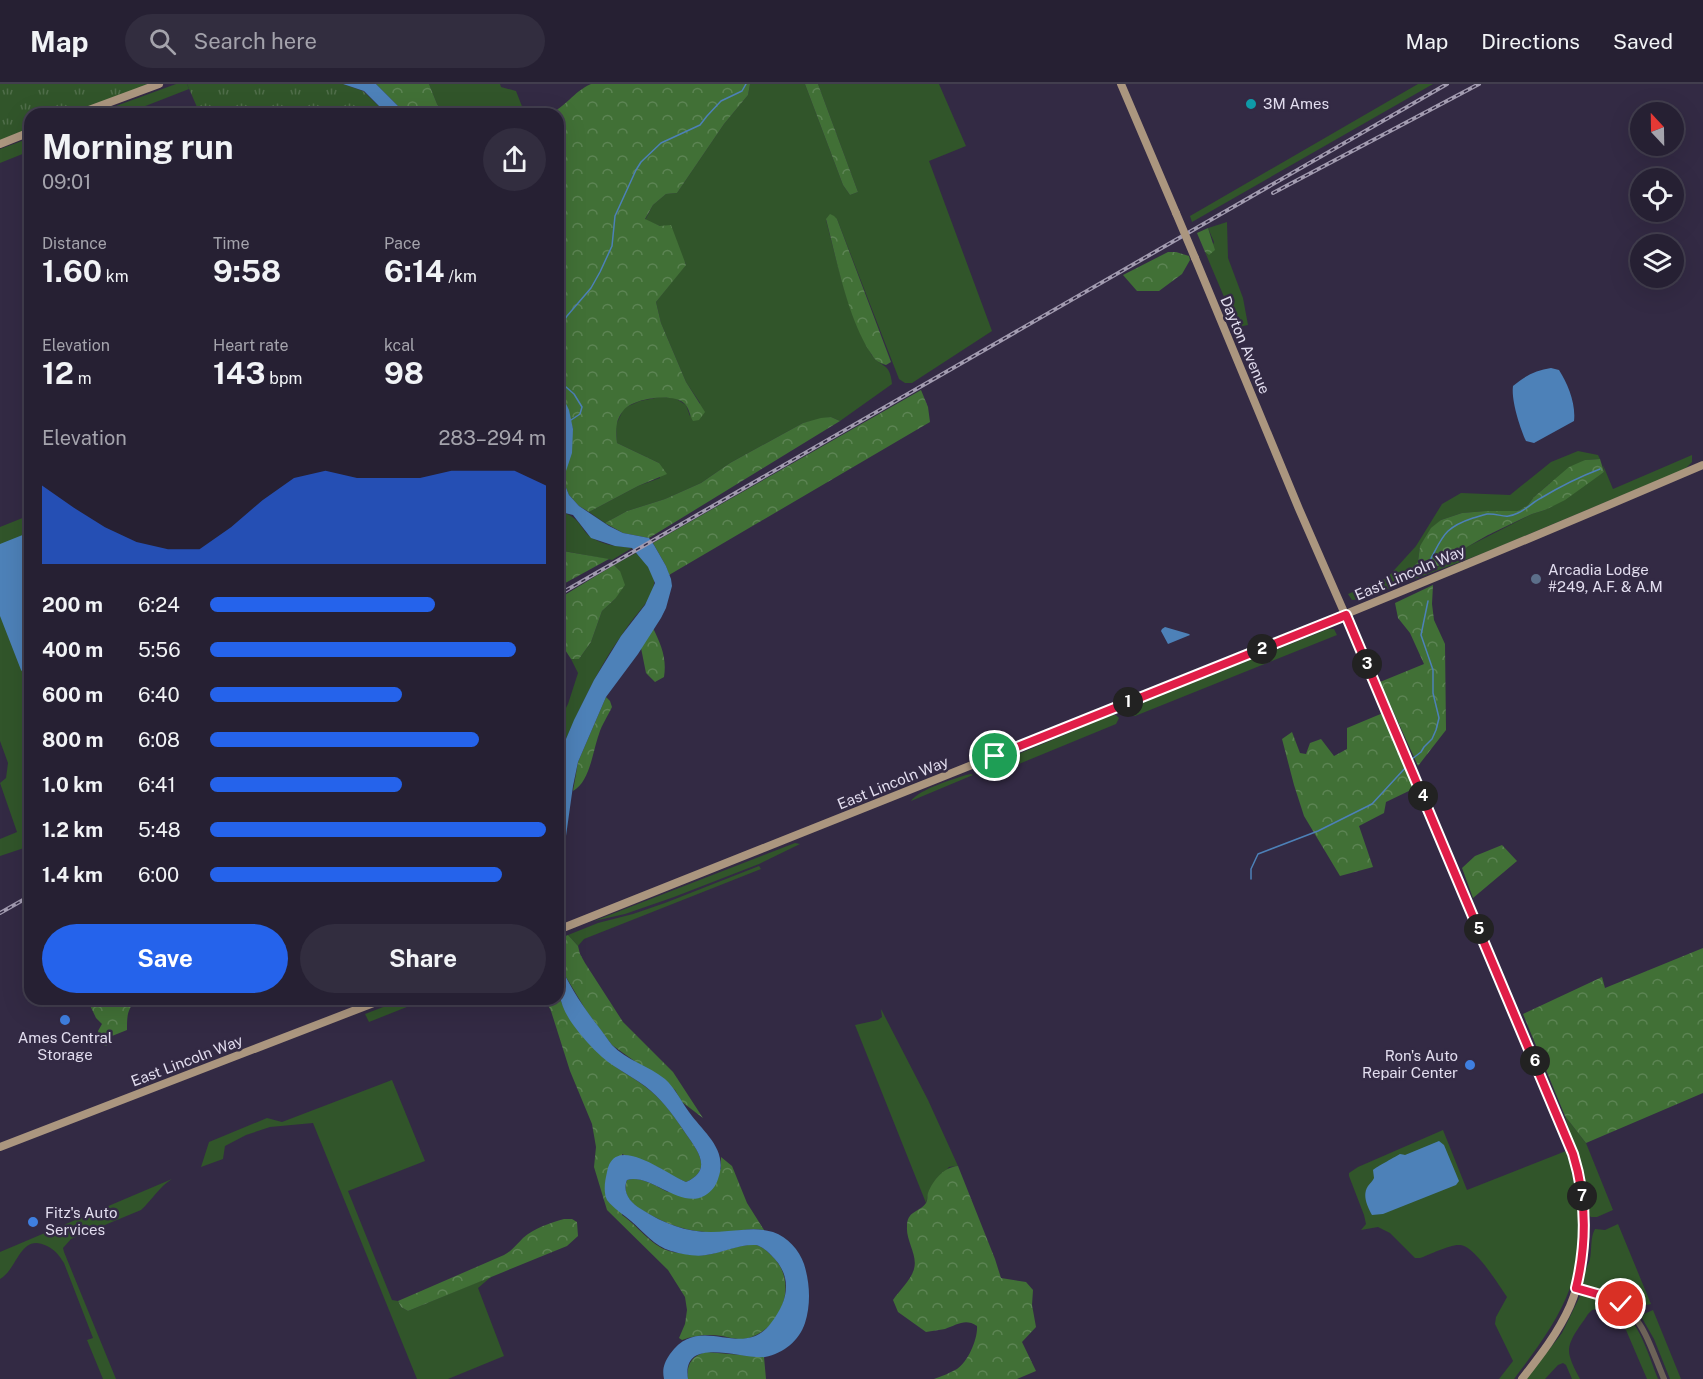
<!DOCTYPE html>
<html lang="en">
<head>
<meta charset="utf-8">
<style>
	:root { --surface:#262033; --page:#322d3f; --text:#f1f3f6; --muted:#a4a3ac; --line:#423e4e; --accent:#2563eb }
	body { margin:0; font-family:"Public Sans",sans-serif; background:var(--page); color:var(--text); height:100vh; display:flex; flex-direction:column; font-size:22px; white-space:nowrap }
	* { box-sizing:border-box; margin:0 }
	p { font-size:20px; color:var(--muted) }
	.icon { flex:none; width:33px; height:33px; fill:none; stroke:currentColor; stroke-width:2; stroke-linecap:round; stroke-linejoin:round }
	.map { position:relative; flex:1; overflow:hidden }
	.panel { position:absolute; left:24px; top:24px; width:540px; height:897px; display:flex; flex-direction:column; background:var(--surface); border-radius:18px; box-shadow:0 6px 24px #0002,0 0 0 2px var(--line) }
	.panel>* { flex:none }
	.needle { width:39px; rotate:338deg }
	.buttons { position:absolute; left:1630px; top:18px; display:grid; gap:12px }
	.buttons a { display:grid; place-items:center; width:54px; height:54px; border-radius:50%; background:var(--surface); box-shadow:0 6px 24px #0002,0 0 0 2px var(--line); font-size:30px }
	.pin { position:absolute; display:grid; place-items:center; width:51px; height:51px; color:#fff; margin:-26px; border:3px solid #fff; border-radius:50%; box-shadow:0 2px 6px #0007 }
	.km { position:absolute; width:30px; height:30px; margin:-15px; border-radius:50%; background:#222; color:#fff; font-size:16px; line-height:30px; text-align:center }
	.round { display:grid; place-items:center; flex:none; width:63px; height:63px; border-radius:32px; background:var(--page) }
	.head { display:flex; align-items:center; justify-content:space-between; height:102px; padding:0 18px }
	h1 { font-size:33px; font-weight:700; line-height:45px }
	.metrics { display:grid; grid-template-columns:repeat(3,1fr); gap:9px; height:102px; padding:6px 18px }
	.metrics div { display:grid; align-content:center }
	.metrics b { font-size:30px; font-weight:700 }
	.metrics small { font-size:16px; font-weight:400 }
	.metrics p { font-size:16px }
	.chart { height:168px; padding:12px 18px }
	.chart p { display:flex; justify-content:space-between }
	.chart svg { width:100%; height:108px; margin-top:6px; fill:var(--accent); opacity:.7 }
	.action { display:flex; gap:12px; margin-top:auto; padding:12px 18px }
	.action a { flex:1; height:69px; border-radius:36px; background:var(--accent); color:#fff; font-size:24px; font-weight:700; line-height:69px; text-align:center }
	.action a+a { background:var(--page); color:var(--text) }
	ul { padding:0 18px; list-style:none; font-size:20px }
	li { display:grid; grid-template-columns:96px 72px 1fr; align-items:center; height:45px }
	li i { height:15px; border-radius:8px; background:var(--accent) }
	header { display:flex; align-items:center; gap:36px; box-sizing:border-box; height:84px; padding:0 30px; background:var(--surface); border-bottom:2px solid var(--line) }
	header strong { font-size:28px }
	nav { display:flex; gap:33px; margin-inline-start:auto; font-size:21px }
	.search { width:420px; height:54px; background:var(--page); display:flex; align-items:center; gap:15px; box-sizing:border-box; padding:0 21px; border-radius:33px; color:var(--muted); font-size:22px }
	.map>svg:first-child { display:block }
	.green { fill:#31552a }
	.forest { fill:url(#forest-crowns) }
	.park { fill:url(#park-tufts) }
	.water { fill:#4d81b8 }
	.lines { fill:none; stroke-linecap:round; stroke-linejoin:round }
	.stream { stroke:#4d81b8; stroke-width:1.5 }
	.minor { stroke:#6d6358; stroke-width:6 }
	.major { stroke:#ab967f; stroke-width:8 }
	.rail-casing { stroke:#a29bb0; stroke-width:4 }
	.rail { stroke:#332a44; stroke-width:1.5; stroke-dasharray:4.5; stroke-linecap:butt }
	.major-bridge { stroke:#ab967f; stroke-width:8 }
	.route-casing { stroke:#fff; stroke-width:12 }
	.route { stroke:#e11d48; stroke-width:8 }
	.culture-dot { fill:#0f9aa8; stroke:#332a44; stroke-width:2 }
	.service-dot { fill:#5c6f8a; stroke:#332a44; stroke-width:2 }
	.shop-dot { fill:#3f7fe0; stroke:#332a44; stroke-width:2 }
	.labels { text-anchor:middle; stroke-width:5; stroke-linejoin:round; paint-order:stroke }
	.poi-label { font-size:15px; fill:#e2ddef; stroke:#332a44; text-anchor:start }
	.street-label { font-size:15px; fill:#e2ddef; stroke:#332a44 }
</style>
</head>
<body>
<header>
<strong>Map</strong>
<div class="search"><svg class="icon" aria-label="search" viewBox="0 0 24 24"><circle cx="10" cy="10" r="6"/><path d="M15 15l6 6"/></svg>Search here</div>
<nav><a>Map</a><a>Directions</a><a>Saved</a></nav>
</header>
<div class="map">
<svg width="1703" height="1295" viewBox="0 0 1703 1295">
	<defs>
		<pattern id="forest-crowns" width="20" height="18" patternUnits="userSpaceOnUse" patternTransform="scale(1.5)"><rect width="20" height="18" fill="#417036"/><path d="M2 6a3 3 0 1 1 6 0M12 15a3 3 0 1 1 6 0" fill="none" stroke="#5c8453"/></pattern>
		<pattern id="park-tufts" width="24" height="20" patternUnits="userSpaceOnUse" patternTransform="scale(1.5)"><rect width="24" height="20" fill="#31552a"/><path d="M3 7l-1-3M5 7V3M7 7l1-3M15 17l-1-3M17 17v-4M19 17l1-3" fill="none" stroke="#4f6d49"/></pattern>
	</defs>
	<rect width="100%" height="100%" fill="#332a44"/>
	<!-- green -->
	<path class="green" d="M176 0H187L189 5 125 30H94Z
		M429 0H500L501 3 516 7 525 30H441Z
		M750 0H805L843 101 850 111 858 108 818 0H939L966 62 929 77 992 247 912 299H905L899 295 837 135 826 136C838 182 847 225 870 268 879 285 890 276 892 300L840 337 831 333 803 339 730 379 701 399 665 415 627 427 605 439 589 428 638 402 660 394 659 379 617 359 616 341 624 324 640 317 660 313 675 314 686 321 690 332 700 319 686 298 661 239 656 218 686 180 660 142 645 136 653 121 666 110 677 109 724 40 748 11Z
		M1418 0H1433L1192 138 1190 132Z
		M30 54V67L0 79V65Z
		M1227 138 1228 174 1243 214 1248 241 1243 242 1236 241 1205 168 1209 171 1214 158 1208 144Z
		M1578 367 1598 371 1600 375 1585 376 1549 400 1534 413 1528 421 1518 427H1486L1462 429 1441 436 1420 462 1418 478 1408 487 1426 488 1458 474 1467 463 1532 430 1545 426 1604 388 1603 381 1613 405 1692 371V378L1685 385 1484 469 1361 515 1352 516 1348 510 1387 494 1416 462 1442 420 1461 409 1510 411 1551 378Z
		M561 428C583 434 580 448 594 455 606 462 619 462 632 464L612 476 564 467 558 470V430Z
		M30 431V762L0 772V755L17 748 0 699 6 694 8 679 0 657V443Z
		M636 469C643 476 656 488 654 500 652 515 639 527 630 539 623 549 616 559 609 570 589 603 573 638 558 674V639L568 620 578 589 571 575H579L591 558 602 527 615 515 620 487 614 481Z
		M1328 545H1334L1337 551 1135 632 1130 631 1128 628 1130 625 1135 622Z
		M1112 631H1116L1119 634 1116 640 1014 682 1009 681 1006 679 1009 674Z
		M971 690 973 691 911 717C920 705 951 696 966 691Z
		M795 759 800 760 759 780 674 813 625 830 594 837Z
		M759 782 761 785 584 855 578 862 568 851 598 839 633 830 665 819Z
		M404 915H427L369 938 365 930Z
		M881 925 928 1016 958 1082 949 1083 929 1107 926 1119 855 941 878 936 882 933Z
		M392 996 425 1077 348 1107 392 1216 398 1217 401 1223 408 1227 492 1192 478 1204 504 1272 448 1295H417L313 1039 270 1043 246 1051 225 1062 223 1075 201 1083 209 1058 267 1034 282 1038Z
		M1565 1032 1586 1059 1613 1126 1597 1133H1591L1588 1130C1588 1096 1574 1064 1565 1032Z
		M1443 1046 1467 1106 1566 1067C1579 1110 1586 1160 1570 1204 1558 1237 1535 1267 1514 1295H1499L1513 1277 1495 1240 1496 1233 1507 1213C1498 1200 1475 1162 1460 1161 1450 1160 1429 1171 1420 1174H1415L1390 1149 1378 1143 1361 1146 1366 1140 1364 1131 1349 1092V1089L1358 1083Z
		M172 1095C159 1103 152 1116 141 1126L71 1155 63 1164 64 1168 116 1295H103L87 1256 93 1254 64 1179C59 1171 55 1166 47 1162 20 1148 18 1185 0 1195V1168Z
		M1618 1140 1651 1220 1637 1223 1632 1222 1618 1212 1583 1200C1583 1191 1587 1183 1590 1175 1592 1165 1590 1154 1595 1145L1605 1146Z
		M1585 1211C1598 1214 1614 1219 1624 1228 1641 1243 1650 1275 1658 1295H1647L1626 1246 1620 1234 1600 1224 1592 1226 1588 1230C1581 1242 1565 1258 1570 1273 1572 1280 1576 1288 1580 1295H1572L1566 1281 1563 1279 1558 1281 1545 1295H1526L1562 1249 1580 1212Z
		M1653 1226 1681 1295H1670L1654 1255 1642 1234 1644 1230Z"/>
	<!-- forest -->
	<path class="forest" d="M376 0H429L441 30H406Z
		M591 0H750L748 11 724 40 677 109 666 110 653 121 645 135 660 142 671 141 686 181 656 218 661 239 686 298 705 328 699 336 693 337C690 332 689 324 685 320 674 308 632 314 623 327 615 337 616 346 617 359L659 379 667 390 638 402 589 428 579 422 569 411 563 396 573 345 561 309 558 307V30H549C566 23 573 8 591 0Z
		M805 0H818L858 108 850 111 843 101Z
		M830 130 834 132 837 135 891 278 886 281C880 279 875 277 872 271 848 236 837 177 826 135Z
		M1208 144 1215 166 1209 171 1205 168 1197 149Z
		M1168 168H1176L1189 172 1190 176 1182 190 1159 207H1137L1123 191Z
		M921 306 928 323 930 338 669 491 666 482 653 459Z
		M831 333 840 337 649 454 623 449 605 439 627 427 665 415 701 399 730 379 803 339 821 334Z
		M1600 375 1604 388 1565 416 1545 426 1532 430 1488 451 1467 463 1458 474 1408 494V487L1418 478 1420 462 1431 444 1441 436 1462 429 1486 427H1518L1528 421 1534 413 1569 383 1585 376Z
		M563 467 609 475 558 503V470Z
		M614 481 620 487 625 501 615 515 602 527 591 558 579 575H571L558 555V515Z
		M1433 501 1432 520 1434 536 1445 560 1446 646 1418 682 1380 598 1424 580 1410 549 1398 534 1395 519Z
		M653 544C661 561 667 574 664 593L655 598 646 589 641 564Z
		M606 613 610 617 612 623C608 632 602 640 599 650 593 666 590 698 573 707L578 678Z
		M1383 629 1413 705 1386 718 1384 729 1359 742 1373 783 1340 792 1304 732 1294 701 1282 655 1292 648 1300 669 1306 670 1310 659 1321 655 1334 672 1347 665V644Z
		M1502 761 1517 777 1473 814 1462 784 1475 772Z
		M568 851 578 862 580 870 585 879 623 938 673 988 703 1034 682 1018 675 1006 612 961 587 928 566 893 558 877V855Z
		M1703 864V1009L1586 1059 1565 1032 1523 930 1602 893 1605 904Z
		M558 911C568 934 581 953 600 970 615 985 636 994 652 1008 666 1020 676 1035 686 1050 698 1067 713 1086 686 1098L674 1093 658 1083 622 1070V1131C637 1141 650 1161 669 1167 677 1169 697 1172 705 1171 720 1170 745 1157 759 1162 764 1164 769 1169 773 1173 796 1196 785 1236 758 1250 743 1258 737 1255 722 1252 709 1250 695 1251 682 1256L679 1254 685 1240 687 1226 685 1213 668 1186 607 1126 594 1083 596 1063 592 1040 570 987 551 927 545 915H558Z
		M87 915H137C127 925 127 932 127 946L107 954 109 960 106 962 102 960 98 947 102 940 96 934Z
		M721 1073 732 1082 747 1119 764 1146C751 1144 740 1147 727 1148 693 1150 670 1143 642 1126 630 1119 622 1109 627 1096 641 1092 655 1102 668 1108L721 1085Z
		M958 1082 995 1175 1001 1194 1026 1198 1033 1206 1032 1221 1036 1243 1022 1258 1036 1287 1017 1295H934C942 1292 950 1289 957 1285 968 1278 978 1255 977 1242 965 1234 957 1241 945 1245 939 1246 932 1247 926 1248L898 1228 893 1216C900 1206 911 1196 914 1185 918 1171 906 1157 907 1143 907 1126 919 1129 926 1119 928 1116 927 1112 928 1109 933 1096 944 1083 958 1082Z
		M564 1135H572L577 1138 578 1152 567 1162 408 1227 401 1223 398 1217 504 1171C513 1166 516 1161 523 1154 534 1144 550 1139 564 1135Z
		M706 1268 764 1273 766 1295H688C686 1280 692 1272 706 1268Z"/>
	<!-- park -->
	<path class="park" d="M0 0H159L78 30H30V48L0 60Z
		M187 0H343L363 7 387 30H200Z"/>
	<!-- water -->
	<path class="water" d="M343 0H376L406 30H387L364 7Z
		M1551 284 1559 286C1568 300 1576 320 1574 337L1534 359 1526 357C1520 344 1511 316 1513 302 1525 292 1536 286 1551 284Z
		M558 307 561 309 569 326 573 345 572 369 563 396 569 411 579 422 609 442 623 449 649 454 654 461 666 482 671 495 672 502 666 524 661 534 638 570 606 613 578 678 573 702 558 809V674L574 636 594 596 621 552 645 521 655 499 648 483 632 464 615 462 591 454 573 431 561 428 558 425Z
		M30 448V592L25 591 21 586 0 532V460Z
		M1165 543 1189 550 1190 551 1168 560 1161 547 1162 545Z
		M558 877C569 901 582 922 598 942 603 948 607 955 612 961 626 976 649 982 665 995 675 1004 681 1017 689 1028 704 1049 729 1066 718 1095 716 1102 711 1108 704 1112 680 1125 650 1089 627 1096 622 1108 630 1119 641 1125 669 1143 694 1151 728 1147 744 1146 757 1143 773 1148 788 1153 799 1166 804 1180 810 1199 811 1220 805 1239 799 1257 784 1269 765 1273 743 1276 681 1250 688 1295H664C662 1285 664 1279 670 1270 701 1227 742 1278 771 1239 789 1216 793 1192 771 1171 767 1167 761 1162 756 1161 739 1160 722 1169 706 1171 696 1173 681 1170 671 1167 654 1162 644 1148 631 1137 623 1130 614 1125 607 1116 603 1107 605 1097 607 1088 614 1048 666 1090 686 1098 713 1086 698 1067 686 1050 676 1035 665 1019 651 1007 636 994 617 986 602 973 592 964 582 953 574 942 557 919 558 903 558 877Z
		M1439 1057 1444 1061 1459 1097 1456 1101 1383 1130 1372 1131C1367 1122 1362 1111 1368 1102 1370 1099 1373 1097 1374 1094L1373 1086C1375 1084 1398 1071 1400 1070 1402 1070 1404 1071 1405 1071Z"/>
	<g class="lines">
		<!-- stream -->
		<path class="stream" d="M558 248 567 232 591 204 600 188 612 162 615 132 636 86 641 78 661 59 700 41 707 32 721 17 742 7 746 0
			M558 296 574 310 582 323 580 330 571 336
			M1429 478C1443 453 1443 444 1473 434 1477 433 1482 431 1487 430 1500 429 1504 436 1518 429 1527 425 1533 418 1541 414 1561 402 1579 393 1600 385
			M1412 675 1421 668 1424 663 1432 655 1436 646 1439 634 1433 609V586L1421 551 1428 517
			M1251 795V785L1258 770 1318 747 1372 720 1407 682"/>
		<!-- minor -->
		<path class="minor" d="M1576 1204C1640 1220 1641 1239 1664 1295"/>
		<!-- major -->
		<path class="major" d="M1121 0 1176 129
			M78 30 159 0
			M0 60 30 48
			M1195 174 1299 425 1399 654 1558 1033C1566 1051 1574 1070 1579 1089 1589 1131 1587 1182 1570 1222 1558 1249 1540 1272 1522 1295
			M558 846C941 693 1324 543 1703 381
			M0 1063 384 915"/>
		<defs>
			<path id="rail" d="M1273 109 1479 0
				M558 511 1447 0
				M0 829 30 812"/>
		</defs>
		<!-- rail casing -->
		<use href="#rail" class="rail-casing"/>
		<!-- rail -->
		<use href="#rail" class="rail"/>
		<!-- major-bridge -->
		<path class="major-bridge" d="M1176 129 1195 174"/>
	</g>
	<g class="lines">
		<defs>
			<path id="route" d="M995 672 1346 531 1573 1070C1587 1115 1587 1159 1576 1204L1604 1212 1621 1220"/>
		</defs>
		<!-- route casing -->
		<use href="#route" class="route-casing"/>
		<!-- route -->
		<use href="#route" class="route"/>
	</g>
	<!-- markers -->
	<circle class="culture-dot" cx="1251" cy="20" r="6"/>
	<circle class="service-dot" cx="1536" cy="495" r="6"/>
	<g class="shop-dot">
		<circle cx="65" cy="936" r="6"/>
		<circle cx="1470" cy="981" r="6"/>
		<circle cx="33" cy="1138" r="6"/>
	</g>
	<g class="labels">
		<!-- poi labels -->
		<g class="poi-label">
			<text x="1263" y="25">3M Ames</text>
			<text x="1548" y="491">Arcadia Lodge<tspan x="1548" dy="17">#249, A.F. &amp; A.M</tspan></text>
			<text x="65" y="959" text-anchor="middle">Ames Central<tspan x="65" dy="17">Storage</tspan></text>
			<text x="1458" y="977" text-anchor="end">Ron's Auto<tspan x="1458" dy="17">Repair Center</tspan></text>
			<text x="45" y="1134">Fitz's Auto<tspan x="45" dy="17">Services</tspan></text>
		</g>
		<!-- street labels -->
		<g class="street-label">
			<text transform="translate(1245 261) rotate(67)" y="5">Dayton Avenue</text>
			<text transform="translate(1410 489) rotate(-23)" y="5">East Lincoln Way</text>
			<text transform="translate(893 699) rotate(-22)" y="5">East Lincoln Way</text>
			<text transform="translate(187 977) rotate(-21)" y="5">East Lincoln Way</text>
		</g>
	</g>
</svg>
<div class="buttons">
<a><svg class="needle" viewBox="-14 -14 28 28"><path d="M0-13l5 13h-10z" fill="#e53935"/><path d="M0 13l5-13h-10z" fill="#a4a3ac"/></svg></a>
<a><svg class="icon" aria-label="locate" viewBox="0 0 24 24"><circle cx="12" cy="12" r="6"/><path d="M12 2v4M12 18v4M2 12h4M18 12h4"/></svg></a>
<a><svg class="icon" aria-label="layers" viewBox="0 0 24 24"><path d="M12 4l9 5-9 5-9-5zM3 14l9 5 9-5"/></svg></a>
</div>
<div class="pin" style="left:995px;top:672px;background:#1e9e55"><svg class="icon" aria-label="arrive" viewBox="0 0 24 24"><path d="M6 21V4h12l-3 4 3 4H6"/></svg></div>
<div class="pin" style="left:1621px;top:1220px;background:#d93025"><svg class="icon" aria-label="check" viewBox="0 0 24 24"><path d="M5 12l5 5 9-10"/></svg></div>
<b class="km" style="left:1128px;top:618px">1</b>
<b class="km" style="left:1262px;top:565px">2</b>
<b class="km" style="left:1367px;top:580px">3</b>
<b class="km" style="left:1423px;top:712px">4</b>
<b class="km" style="left:1479px;top:845px">5</b>
<b class="km" style="left:1535px;top:977px">6</b>
<b class="km" style="left:1582px;top:1112px">7</b>
<section class="panel">
<div class="head"><div><h1>Morning run</h1><p>09:01</p></div><a class="round"><svg class="icon" aria-label="share" viewBox="0 0 24 24"><path d="M12 15V3M7 8l5-5 5 5M5 13v7h14v-7"/></svg></a></div>
<div class="metrics">
<div><p>Distance</p><b>1.60<small> km</small></b></div>
<div><p>Time</p><b>9:58</b></div>
<div><p>Pace</p><b>6:14<small> /km</small></b></div>
</div>
<div class="metrics">
<div><p>Elevation</p><b>12<small> m</small></b></div>
<div><p>Heart rate</p><b>143<small> bpm</small></b></div>
<div><p>kcal</p><b>98</b></div>
</div>
<div class="chart"><p><span>Elevation</span>283–294 m</p>
<svg viewBox="0 0 160 44" preserveAspectRatio="none"><path d="M0 44V12L10 21L20 29L30 35L40 38L50 38L60 29L70 18L80 9L90 6L100 9L110 9L120 9L130 6L140 6L150 6L160 12V44z"/></svg>
</div>
<ul>
<li><b>200 m</b>6:24<i style="width:67%"></i></li>
<li><b>400 m</b>5:56<i style="width:91%"></i></li>
<li><b>600 m</b>6:40<i style="width:57%"></i></li>
<li><b>800 m</b>6:08<i style="width:80%"></i></li>
<li><b>1.0 km</b>6:41<i style="width:57%"></i></li>
<li><b>1.2 km</b>5:48<i style="width:100%"></i></li>
<li><b>1.4 km</b>6:00<i style="width:87%"></i></li>
</ul>
<div class="action"><a>Save</a><a>Share</a></div>
</section>
</div>
</body>
</html>
